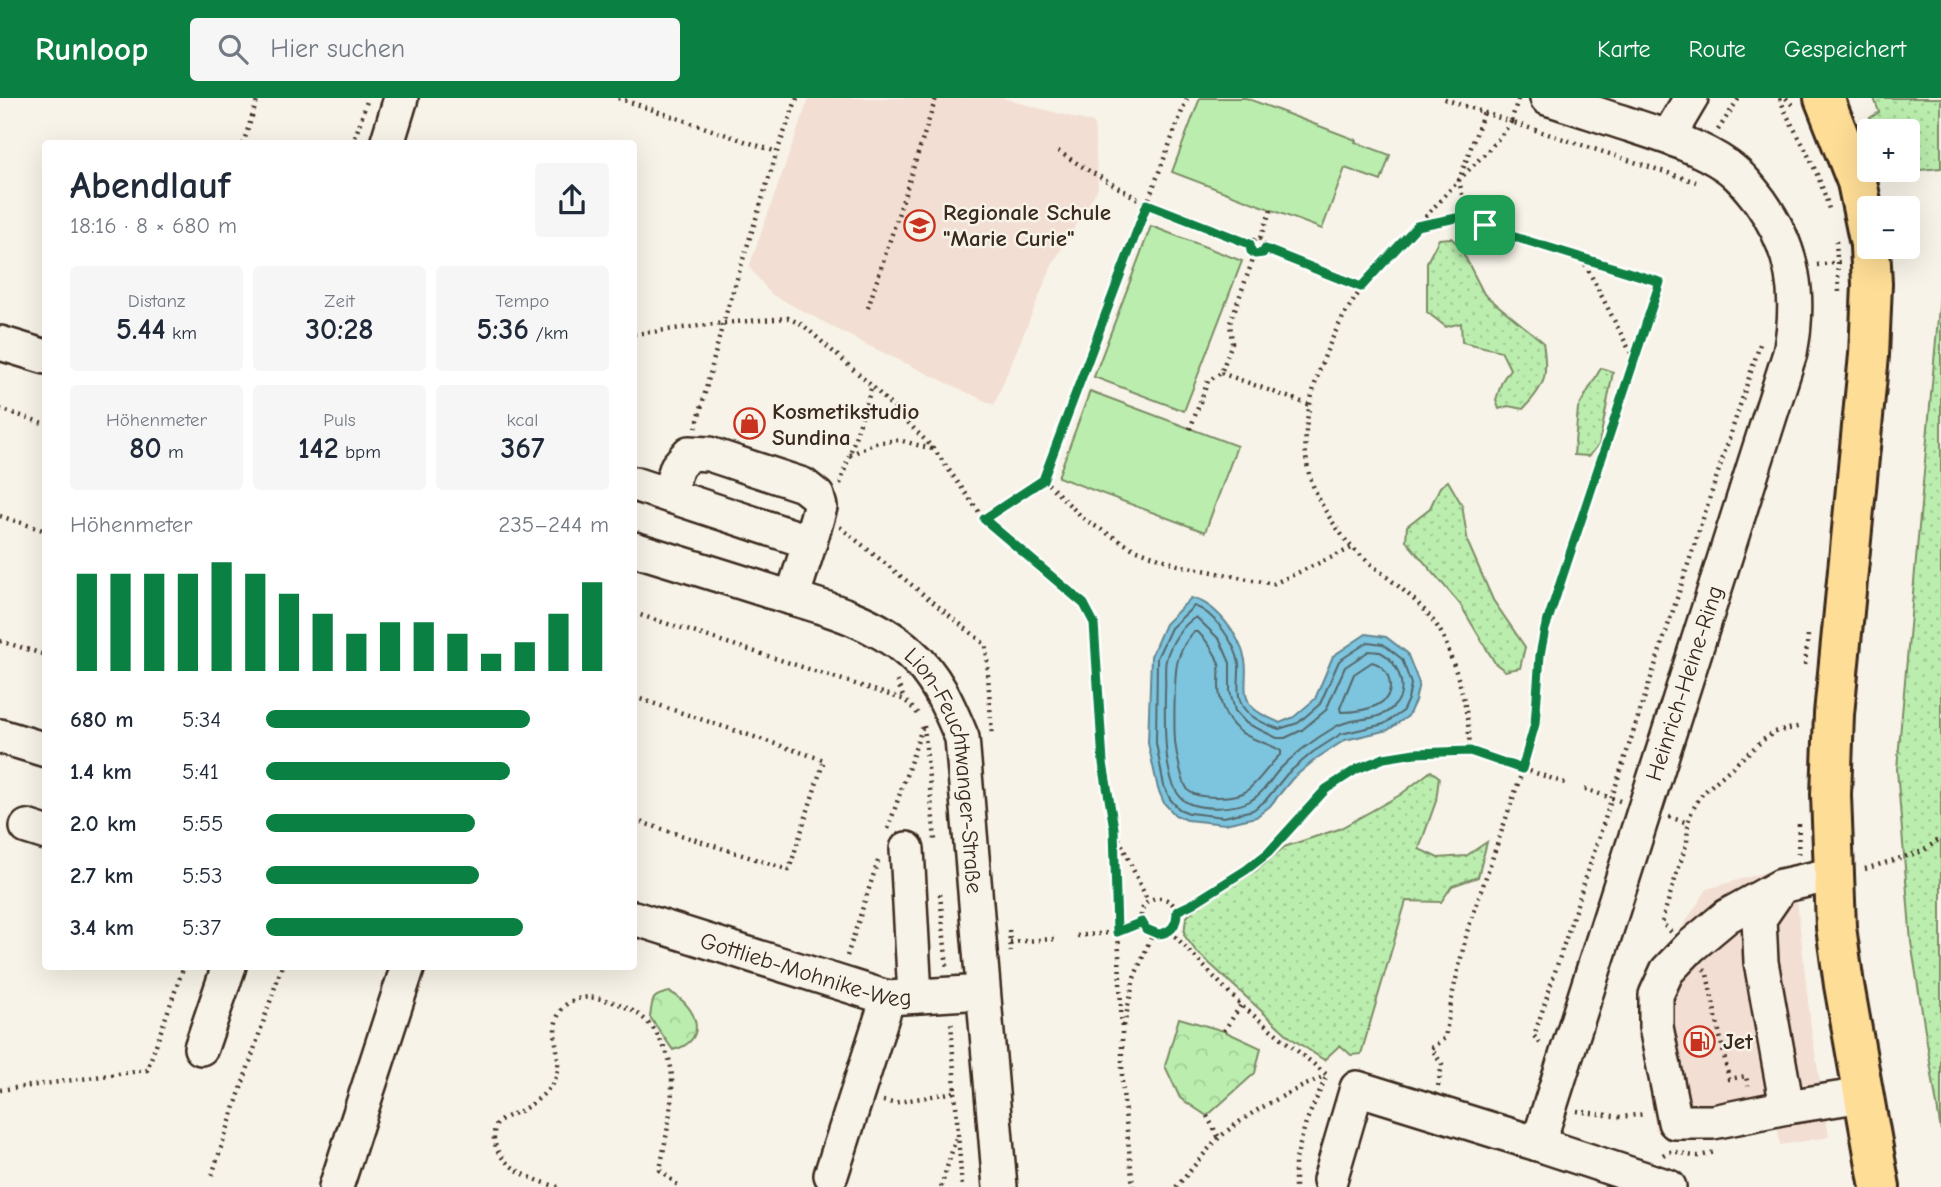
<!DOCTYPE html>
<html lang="de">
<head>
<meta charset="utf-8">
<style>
	:root { --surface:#fff; --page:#f6f6f7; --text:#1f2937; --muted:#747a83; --accent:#0b8043 }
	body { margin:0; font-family:"Comic Neue",sans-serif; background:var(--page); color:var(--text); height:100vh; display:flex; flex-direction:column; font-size:26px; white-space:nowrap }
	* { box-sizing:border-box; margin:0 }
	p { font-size:23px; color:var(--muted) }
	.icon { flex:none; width:38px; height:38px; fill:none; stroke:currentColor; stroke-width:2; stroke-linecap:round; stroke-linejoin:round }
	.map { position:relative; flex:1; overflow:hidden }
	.details { position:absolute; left:42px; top:42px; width:595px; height:830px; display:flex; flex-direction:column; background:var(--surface); border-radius:7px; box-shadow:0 7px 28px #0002 }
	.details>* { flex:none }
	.fabs { position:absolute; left:1857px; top:21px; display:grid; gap:14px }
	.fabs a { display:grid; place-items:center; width:63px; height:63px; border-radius:7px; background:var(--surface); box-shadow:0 7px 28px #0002; font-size:35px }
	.pin { position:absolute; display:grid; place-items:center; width:60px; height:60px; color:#fff; margin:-30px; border-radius:14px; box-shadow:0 4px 10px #0006 }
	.round { display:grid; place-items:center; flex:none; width:74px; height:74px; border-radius:7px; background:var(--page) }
	.overview { display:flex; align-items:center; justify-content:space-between; height:119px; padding:0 28px }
	h1 { font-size:38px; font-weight:800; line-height:52px }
	.figures { display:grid; grid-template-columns:repeat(3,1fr); gap:10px; height:119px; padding:7px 28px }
	.figures div { display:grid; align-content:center; border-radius:7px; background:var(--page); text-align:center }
	.figures b { font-size:30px; font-weight:800 }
	.figures small { font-size:19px; font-weight:400 }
	.figures p { font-size:19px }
	.chart { height:196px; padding:14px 28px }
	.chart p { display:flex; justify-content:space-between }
	.chart svg { width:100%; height:126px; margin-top:7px; stroke:var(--accent); stroke-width:6 }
	ul { padding:0 28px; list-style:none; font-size:23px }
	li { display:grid; grid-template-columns:112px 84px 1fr; align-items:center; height:52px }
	li i { height:18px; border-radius:9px; background:var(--accent) }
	header { display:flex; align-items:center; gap:42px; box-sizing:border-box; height:98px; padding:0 35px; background:var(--accent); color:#fff }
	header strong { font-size:33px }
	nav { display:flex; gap:38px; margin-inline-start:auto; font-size:24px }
	.search { width:490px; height:63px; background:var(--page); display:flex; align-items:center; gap:18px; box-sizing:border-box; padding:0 24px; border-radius:7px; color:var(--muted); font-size:26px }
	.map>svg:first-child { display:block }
	.built { fill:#f2ded2 }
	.grass { fill:url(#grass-dots); stroke:#7b8c66; stroke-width:2 }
	.park { fill:url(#park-crowns); stroke:#7b8c66; stroke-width:2 }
	.pitch { fill:#bbeeae; stroke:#7b8c66; stroke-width:2 }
	.water { fill:#7dc4de; stroke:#638691; stroke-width:2 }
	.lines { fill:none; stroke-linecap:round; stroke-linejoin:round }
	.shore { stroke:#55686b; stroke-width:2 }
	.minor-casing { stroke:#3b2a1e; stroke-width:38 }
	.major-casing { stroke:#3b2a1e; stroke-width:44 }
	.path { stroke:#3b2a1e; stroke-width:4.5; stroke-dasharray:2 5; stroke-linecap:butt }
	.minor { stroke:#f7f3e8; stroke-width:33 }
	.major { stroke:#fedd96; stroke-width:38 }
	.route-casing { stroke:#fff; stroke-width:14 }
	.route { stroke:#0b8043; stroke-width:9 }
	.labels { text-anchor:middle; stroke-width:5; stroke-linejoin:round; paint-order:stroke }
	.poi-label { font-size:23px; font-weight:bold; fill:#3b2a1e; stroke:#f7f3e8; text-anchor:start }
	.street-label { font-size:23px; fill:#3b2a1e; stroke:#f7f3e8 }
</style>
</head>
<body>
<header>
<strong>Runloop</strong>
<div class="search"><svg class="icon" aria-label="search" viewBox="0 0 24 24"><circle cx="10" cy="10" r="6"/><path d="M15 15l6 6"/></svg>Hier suchen</div>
<nav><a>Karte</a><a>Route</a><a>Gespeichert</a></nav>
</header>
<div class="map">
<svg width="1941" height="1089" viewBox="0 0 1941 1089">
	<defs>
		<pattern id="grass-dots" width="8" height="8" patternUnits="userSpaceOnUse" patternTransform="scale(1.75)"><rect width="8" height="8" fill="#bbeeae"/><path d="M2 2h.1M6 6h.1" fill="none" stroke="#a2cc95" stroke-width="1.8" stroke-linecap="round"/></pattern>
		<pattern id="park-crowns" width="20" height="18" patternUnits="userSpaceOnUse" patternTransform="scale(1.75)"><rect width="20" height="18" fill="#bbeeae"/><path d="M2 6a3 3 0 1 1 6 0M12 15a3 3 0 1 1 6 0" fill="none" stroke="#a2cc95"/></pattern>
	</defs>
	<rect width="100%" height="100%" fill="#f7f3e8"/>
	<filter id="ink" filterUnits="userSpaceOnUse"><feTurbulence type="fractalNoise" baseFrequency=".0143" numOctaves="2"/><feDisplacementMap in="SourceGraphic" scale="14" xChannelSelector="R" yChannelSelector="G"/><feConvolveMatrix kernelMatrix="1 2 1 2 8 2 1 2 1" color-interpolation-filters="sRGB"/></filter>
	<g filter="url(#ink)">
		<!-- built -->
		<path class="built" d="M809 0H1002L1094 25 1098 90 1053 165 994 307 867 247 771 196 749 169Z
			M1793 766 1811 930 1829 1039 1780 1047 1777 1025 1701 1042 1656 1032 1636 917 1648 881 1707 791Z"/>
		<!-- grass -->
		<path class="grass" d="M1874 0H1941V70L1909 73 1908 33H1873L1870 20 1879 14Z
			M1451 140 1459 147 1484 196 1543 244C1548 277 1547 286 1523 311L1508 308 1499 311 1496 302 1502 283 1510 271 1501 253 1462 244 1461 225 1446 229 1427 214V164L1439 141Z
			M1941 187V1033L1911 844 1897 671Z
			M1601 270 1613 274 1599 347 1589 358 1574 357 1578 310Z
			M1448 383 1462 407 1468 445 1493 502 1525 549 1520 570 1505 573 1495 565 1460 506 1406 443 1407 428 1430 410 1440 389Z
			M1431 673 1439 679 1436 703 1419 751 1438 760 1466 758 1487 744 1478 779 1452 788 1441 804 1406 803 1361 956 1351 957 1340 947 1324 962 1291 940 1196 853 1184 837 1186 820 1196 809 1257 772 1284 749 1339 731 1400 697Z"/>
		<!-- park -->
		<path class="park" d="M670 894C697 908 710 943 673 952L650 919C653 901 650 898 670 894Z
			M1179 920 1224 933 1261 950 1255 975 1207 1018 1180 1000 1165 968Z"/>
		<!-- pitch -->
		<path class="pitch" d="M1200 0H1246L1356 42 1355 44 1390 57 1381 83 1345 70 1322 131 1172 74Z
			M1151 128 1242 163 1184 313 1094 279Z
			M1090 293 1237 348 1205 434 1058 379Z"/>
		<!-- water -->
		<path class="water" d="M1191 500C1216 505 1240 538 1245 562 1248 576 1242 592 1249 605 1255 615 1270 620 1280 625L1294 619 1315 601 1333 558 1366 536 1386 539 1407 555 1419 585 1415 603 1408 618 1388 632 1345 642 1317 660 1292 681 1270 708 1256 719 1225 726 1187 722 1175 717 1164 705 1158 691 1148 645 1151 558 1165 526Z"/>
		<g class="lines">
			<!-- shore -->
			<path class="shore" d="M1194 508C1214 514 1236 546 1239 566 1240 580 1235 596 1243 609 1251 621 1267 627 1279 631L1298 625 1320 606 1339 563 1368 544 1383 546 1402 561 1411 586 1408 601 1402 614 1384 626 1341 636 1313 654 1287 676 1265 703 1253 712 1224 719 1189 715 1179 711 1170 701 1164 688 1156 645 1157 560 1171 530Z
				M1196 519 1220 542 1230 565V593L1235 613 1246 625 1277 640H1285L1302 632 1326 612 1345 569 1369 553C1371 553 1378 554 1380 554 1398 562 1410 593 1394 608 1379 625 1353 618 1335 629 1315 641 1295 655 1279 672 1270 682 1263 696 1250 703 1236 711 1203 712 1188 705 1161 693 1165 619 1165 594 1166 584 1164 572 1166 562 1170 546 1182 527 1196 519Z
				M1194 534H1198C1208 544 1215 553 1219 566 1220 573 1219 581 1219 588 1219 604 1225 621 1238 632 1250 642 1269 645 1281 653V656C1269 666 1256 689 1243 695 1232 700 1200 701 1190 694 1182 688 1176 653 1175 643 1174 629 1174 573 1178 562 1181 551 1186 542 1194 534Z
				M1372 564C1380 566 1385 570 1388 578 1399 608 1363 614 1341 614L1340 610 1354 576Z"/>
			<defs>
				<g id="minor">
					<path d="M1547 0C1576 9 1605 19 1634 28 1665 38 1700 49 1727 68 1740 77 1750 90 1760 103 1794 151 1801 198 1790 255L1538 1046 1669 1089"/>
					<path d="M1668 39 1691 0"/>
					<path d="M387 46 401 0"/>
					<path d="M0 245 46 259"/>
					<path d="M634 386 810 444 792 500"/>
					<path d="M668 397 677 369 689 355 709 356 803 387 817 398 820 409 810 444"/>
					<path id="s1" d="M634 451C680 465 726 479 772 494 819 508 872 521 909 554 936 577 949 609 962 640L1000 1089"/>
					<path d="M0 638 46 652"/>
					<path d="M27 729 46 735"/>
					<path d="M907 751 915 898"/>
					<path d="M1834 776 1781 788 1727 818 1690 849 1667 873 1656 897V929L1675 1024H1713L1787 1009 1863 997"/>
					<path d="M1781 789 1759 821 1761 864 1787 1009"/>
					<path id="s2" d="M634 820 888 900 983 894"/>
					<path d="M201 950 229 868"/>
					<path d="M831 1077 888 900"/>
					<path d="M1330 1082 1357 990 1538 1046"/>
					<path d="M336 1089 408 868"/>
				</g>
				<path id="major" d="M1824 0 1857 84 1869 142
					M1870 149 1872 186 1869 257 1834 616 1831 697 1836 829 1844 887 1880 1089"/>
			</defs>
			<!-- minor casing -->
			<use href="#minor" class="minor-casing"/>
			<!-- major casing -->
			<use href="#major" class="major-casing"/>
			<!-- path -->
			<path class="path" d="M618 0 777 54
				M797 0 777 54 723 225 788 220 803 227 872 288 934 351 984 421 1084 507 1094 525 1103 665 1114 730 1122 935V985L1133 1089
				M1780 0C1785 16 1794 30 1802 45 1813 66 1823 88 1829 111
				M1786 0 1794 9
				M1518 1 1511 24 1696 84
				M1718 32 1739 0
				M243 46 258 0
				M353 46 368 0
				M1058 53 1086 71 1147 106 1250 146
				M1417 128 1471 117
				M1260 140 1264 143 1265 151 1259 156 1251 153 1250 146 1256 140H1260L1271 112
				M1836 143 1839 194
				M1265 151 1361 189
				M1582 160 1634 261
				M1817 167 1840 164
				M868 210 936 0
				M634 236 723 225 696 330
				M1221 275 1310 307
				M0 311 46 326
				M1190 331 1208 283 1221 275 1232 245 1230 225 1255 156
				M850 357 875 345 899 342 932 351
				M1043 381 1085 422 1132 450 1178 467 1273 486 1352 450
				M840 386 872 288
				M0 418 46 433
				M984 421 1043 381 1187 0
				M840 429 986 547 992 638
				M634 515 905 602 920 618
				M0 543 46 557
				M1805 567 1808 537
				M897 583 904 601
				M634 599 824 662 789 772 634 722
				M924 628 935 742
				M1470 653 1565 685
				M1585 691 1620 703
				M1669 719 1688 725
				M888 731 923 627
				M1116 734 1148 804
				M1798 756 1799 726
				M1865 771 1923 753 1941 740
				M940 796 947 871
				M1141 818a18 18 0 1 1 36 0a18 18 0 1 1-36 0Z
				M1177 813C1208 798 1240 778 1266 756 1307 720 1327 675 1385 660 1412 652 1442 653 1470 653 1469 620 1463 591 1451 560 1448 550 1444 539 1439 531 1417 497 1382 478 1354 451 1346 444 1340 434 1334 426 1324 412 1315 395 1310 379 1295 330 1320 259 1345 216 1360 190 1380 168 1401 146 1421 124 1441 101 1462 79 1479 61 1497 45 1511 24L1442 0
				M1009 832 1011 854
				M1170 833 1241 907 1327 977 1306 1024 1295 1065V1089
				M1671 834 1662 825 1663 819 1687 744 1688 725 1690 717 1697 704 1703 695 1763 642 1775 634 1802 628
				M1077 838 1117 834 1142 824
				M1010 844 1054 841
				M847 858 879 760
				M1704 871 1707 876 1729 981 1746 978 1748 988
				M1124 928 1134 880 1153 835
				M1224 933 1241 907
				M1540 945 1534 938 1761 243
				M1438 988 1442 966 1431 950 1445 940 1453 894 1467 834 1523 671 1535 626 1540 557 1545 531 1660 184 1505 136 1485 127 1471 117 1463 101 1459 82 1484 14
				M0 992 147 972 184 868
				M955 994 962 1089
				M883 1003 893 1005 955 994 951 921
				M1577 1013 1621 1019 1645 1016
				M1207 1018 1219 1040
				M1663 1057C1675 1049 1684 1058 1697 1058 1703 1058 1710 1055 1715 1054
				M212 1077 282 868
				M558 1089C534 1082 498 1070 494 1041 494 1033 494 1027 501 1022 506 1018 514 1016 520 1013 533 1006 548 995 555 981 565 960 547 936 560 914 567 901 583 898 596 900 619 904 642 914 655 933 660 942 666 951 669 961 678 990 665 1042 660 1072L680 1089
				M941 1089 956 1040
				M1176 1089C1191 1073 1204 1054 1220 1039 1251 1012 1288 995 1325 978"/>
			<!-- minor -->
			<use href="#minor" class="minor"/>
			<!-- major -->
			<use href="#major" class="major"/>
		</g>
	</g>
	<g class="lines" filter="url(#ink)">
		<defs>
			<path id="route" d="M1147 106 1250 146 1251 153 1255 156 1263 155 1265 151 1361 189 1417 128 1471 117 1485 127 1505 136 1660 184 1545 531 1540 557 1535 626 1522 671 1470 653 1415 655 1384 660 1357 671 1326 691 1268 755 1246 772 1192 806 1177 813C1177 826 1172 835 1158 836L1146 831 1142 824 1117 834 1114 730 1103 665 1094 525 1084 506 984 421 1043 382Z"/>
		</defs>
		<!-- route casing -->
		<use href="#route" class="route-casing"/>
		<!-- route -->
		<use href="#route" class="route"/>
	</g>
	<!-- icons -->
	<defs>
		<symbol id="school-ring" viewBox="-11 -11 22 22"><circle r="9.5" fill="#f7f3e8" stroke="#c8321e" stroke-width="1.5"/><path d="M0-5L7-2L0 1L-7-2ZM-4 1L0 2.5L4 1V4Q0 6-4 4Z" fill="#c8321e"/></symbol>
		<symbol id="shop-ring" viewBox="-11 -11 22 22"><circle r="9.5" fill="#f7f3e8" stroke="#c8321e" stroke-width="1.5"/><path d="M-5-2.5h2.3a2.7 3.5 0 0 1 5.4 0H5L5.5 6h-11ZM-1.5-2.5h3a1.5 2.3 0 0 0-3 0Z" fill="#c8321e"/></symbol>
		<symbol id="fuel-ring" viewBox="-11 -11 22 22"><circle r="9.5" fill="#f7f3e8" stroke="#c8321e" stroke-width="1.5"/><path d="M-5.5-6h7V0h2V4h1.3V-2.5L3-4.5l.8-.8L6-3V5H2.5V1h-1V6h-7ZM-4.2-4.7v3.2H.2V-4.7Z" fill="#c8321e"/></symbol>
	</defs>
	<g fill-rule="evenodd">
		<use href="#school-ring" x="902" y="110" width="35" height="35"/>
		<use href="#shop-ring" x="732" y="308" width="35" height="35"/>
		<use href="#fuel-ring" x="1682" y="926" width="35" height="35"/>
	</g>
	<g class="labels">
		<!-- poi labels -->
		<g class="poi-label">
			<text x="943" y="122">Regionale Schule<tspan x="943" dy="26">"Marie Curie"</tspan></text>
			<text x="772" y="321">Kosmetikstudio<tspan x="772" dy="26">Sundina</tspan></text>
			<text x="1723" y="951">Jet</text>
		</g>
		<!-- street labels -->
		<g class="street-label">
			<text transform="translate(1684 585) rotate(-72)" y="8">Heinrich-Heine-Ring</text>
			<text dy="8" stroke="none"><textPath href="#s1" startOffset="424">Lion-Feuchtwanger-Straße</textPath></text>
			<text dy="8" stroke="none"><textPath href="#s2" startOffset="180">Gottlieb-Mohnike-Weg</textPath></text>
		</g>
	</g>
</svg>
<div class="fabs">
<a>+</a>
<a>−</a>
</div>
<div class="pin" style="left:1485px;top:127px;background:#1e9e55"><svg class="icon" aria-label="arrive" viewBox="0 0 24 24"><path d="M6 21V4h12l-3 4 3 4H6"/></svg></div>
<section class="details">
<div class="overview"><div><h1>Abendlauf</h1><p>18:16 · 8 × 680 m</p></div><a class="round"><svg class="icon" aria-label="share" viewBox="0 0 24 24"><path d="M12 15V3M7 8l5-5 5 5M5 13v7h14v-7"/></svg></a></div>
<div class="figures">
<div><p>Distanz</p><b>5.44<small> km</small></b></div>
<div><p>Zeit</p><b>30:28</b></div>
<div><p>Tempo</p><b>5:36<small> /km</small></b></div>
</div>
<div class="figures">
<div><p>Höhenmeter</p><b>80<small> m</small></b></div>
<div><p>Puls</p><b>142<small> bpm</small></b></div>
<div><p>kcal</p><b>367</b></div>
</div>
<div class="chart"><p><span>Höhenmeter</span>235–244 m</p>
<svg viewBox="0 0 160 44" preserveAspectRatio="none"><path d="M5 44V10M15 44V10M25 44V10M35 44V10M45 44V6M55 44V10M65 44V17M75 44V24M85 44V31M95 44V27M105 44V27M115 44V31M125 44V38M135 44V34M145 44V24M155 44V13"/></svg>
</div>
<ul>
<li><b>680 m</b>5:34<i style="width:77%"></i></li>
<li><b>1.4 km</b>5:41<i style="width:71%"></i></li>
<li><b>2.0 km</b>5:55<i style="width:61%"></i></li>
<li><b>2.7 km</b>5:53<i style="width:62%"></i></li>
<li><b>3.4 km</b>5:37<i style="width:75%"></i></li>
</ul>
</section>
</div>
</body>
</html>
